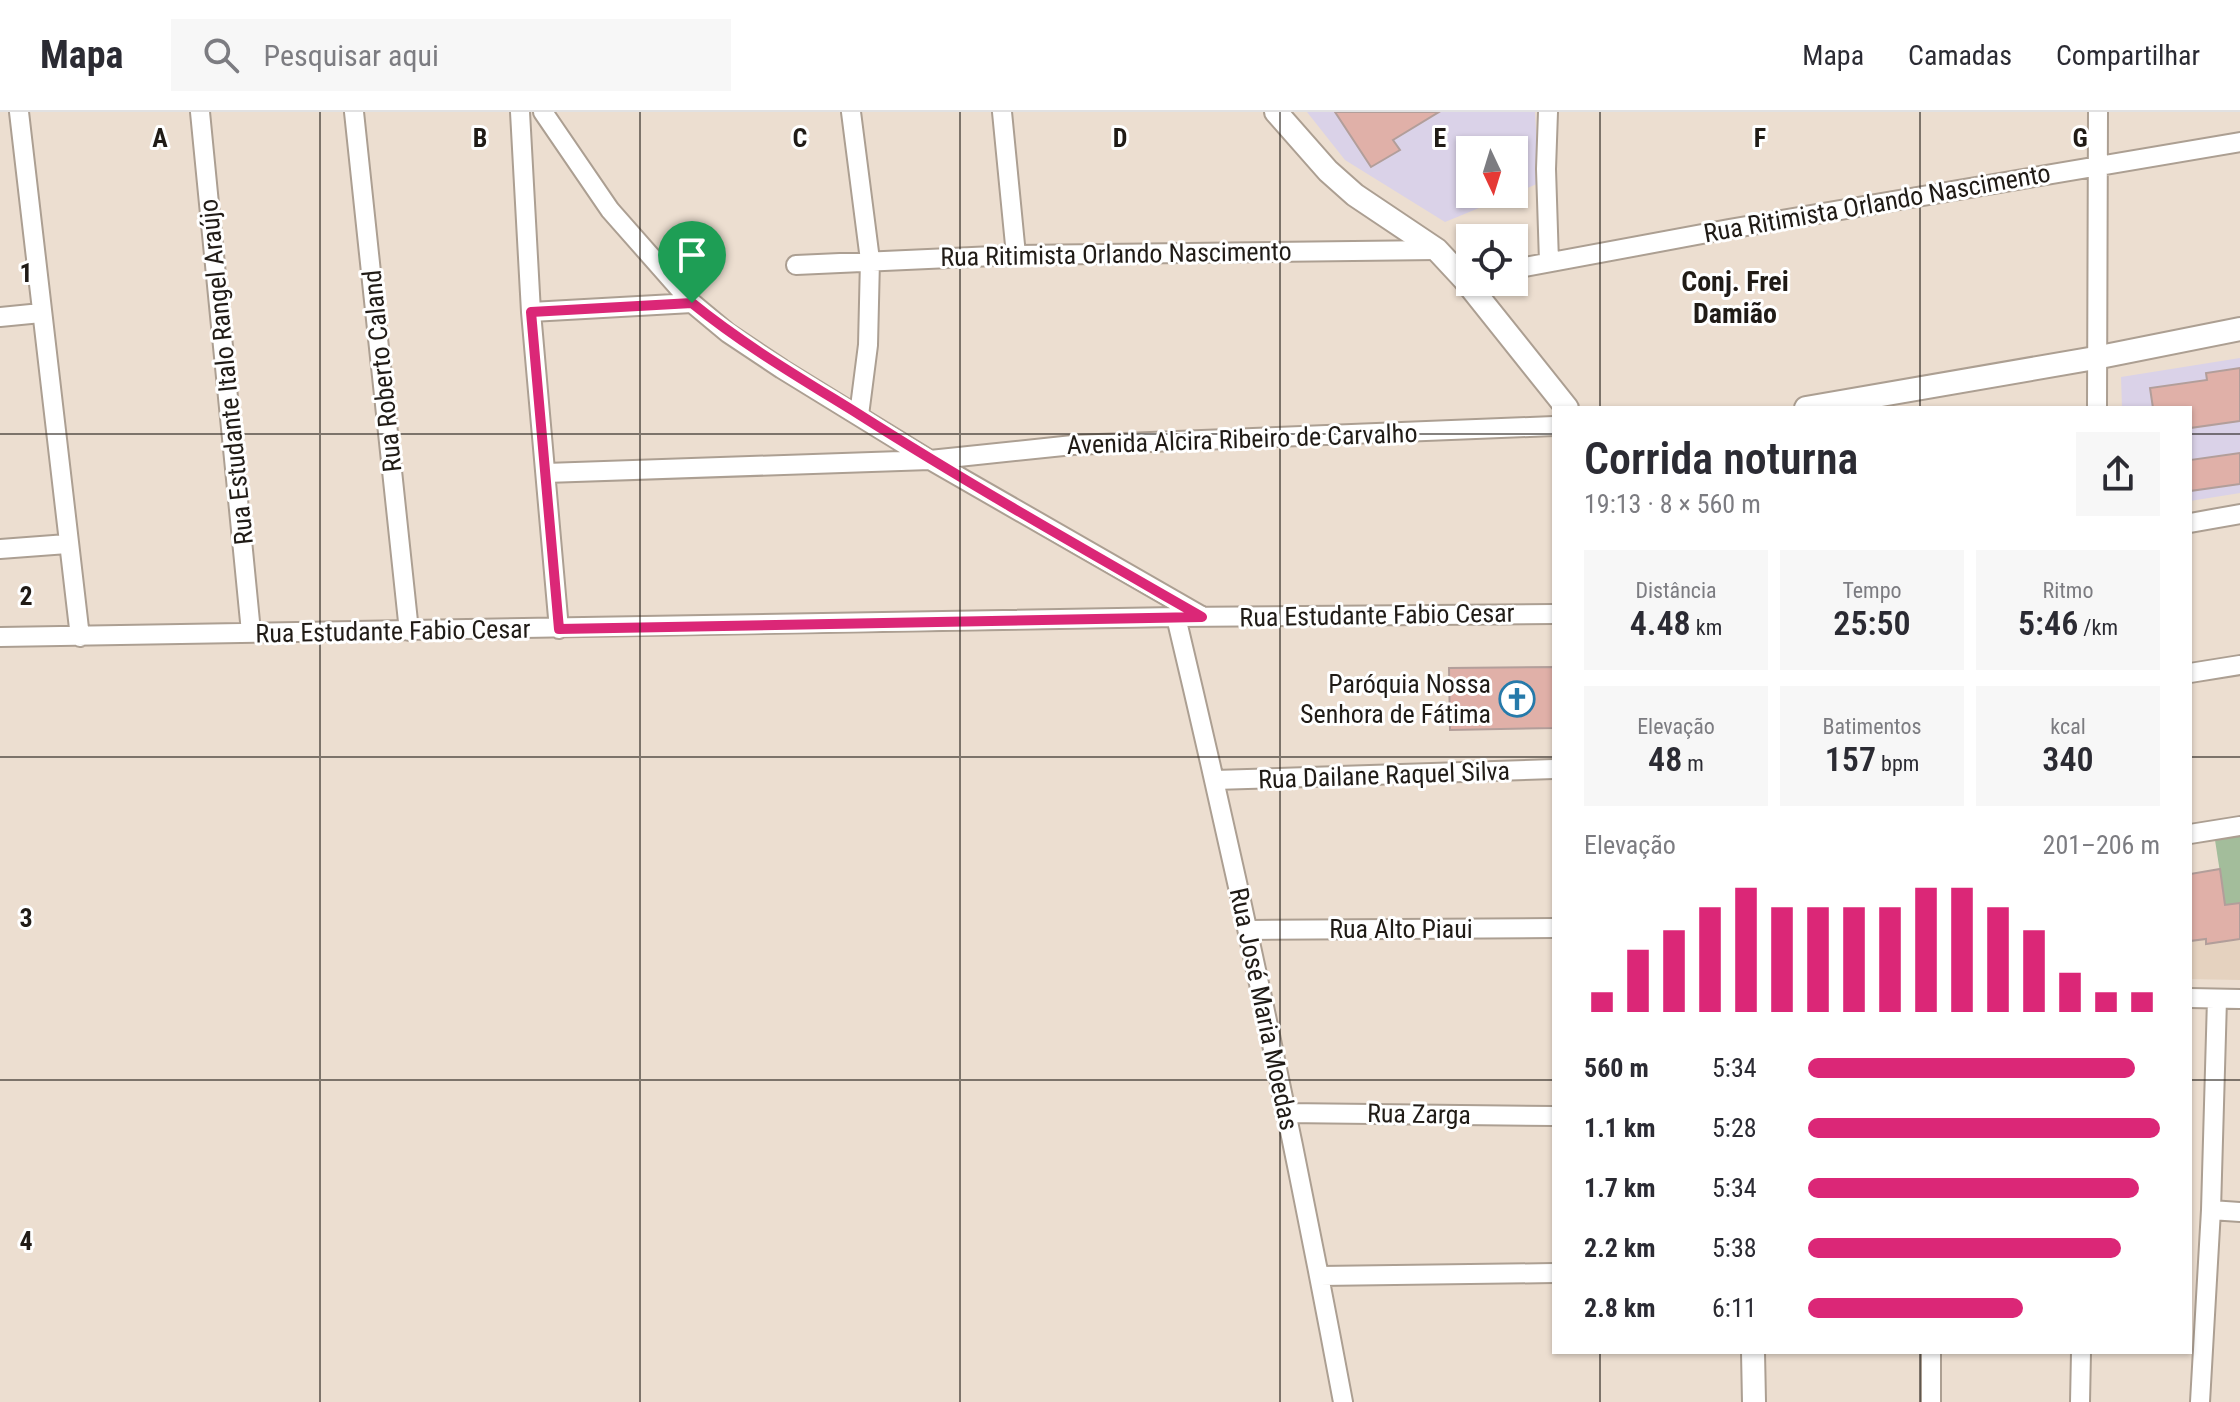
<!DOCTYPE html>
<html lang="pt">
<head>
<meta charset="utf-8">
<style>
	:root { --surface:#fff; --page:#f7f7f7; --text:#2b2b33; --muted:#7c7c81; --line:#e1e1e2; --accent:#db2777 }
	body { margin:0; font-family:"Roboto Condensed",sans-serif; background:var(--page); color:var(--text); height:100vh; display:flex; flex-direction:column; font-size:30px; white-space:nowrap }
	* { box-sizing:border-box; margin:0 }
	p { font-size:26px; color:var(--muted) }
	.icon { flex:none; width:44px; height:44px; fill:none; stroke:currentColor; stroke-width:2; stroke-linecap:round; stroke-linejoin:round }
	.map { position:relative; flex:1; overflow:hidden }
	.panel { position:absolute; left:1552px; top:294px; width:640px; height:948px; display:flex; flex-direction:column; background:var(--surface); border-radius:0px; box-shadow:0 2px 6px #0004 }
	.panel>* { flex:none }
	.needle { width:52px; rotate:176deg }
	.fabs { position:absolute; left:1456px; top:24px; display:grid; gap:16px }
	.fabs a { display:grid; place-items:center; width:72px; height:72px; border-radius:0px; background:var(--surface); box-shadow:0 2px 6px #0004; font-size:40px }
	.pin { position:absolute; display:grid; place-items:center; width:68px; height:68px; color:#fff; margin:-82px -34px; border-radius:50% 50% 50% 0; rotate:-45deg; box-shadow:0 0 8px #0007 }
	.pin .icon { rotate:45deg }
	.round { display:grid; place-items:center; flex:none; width:84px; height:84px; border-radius:0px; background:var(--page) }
	.headline { display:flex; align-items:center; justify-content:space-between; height:136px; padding:0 32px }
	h1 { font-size:44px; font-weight:600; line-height:60px }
	.stats { display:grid; grid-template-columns:repeat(3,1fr); gap:12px; height:136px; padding:8px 32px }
	.stats div { display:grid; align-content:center; border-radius:0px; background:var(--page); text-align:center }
	.stats b { font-size:34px; font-weight:600 }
	.stats small { font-size:22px; font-weight:400 }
	.stats p { font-size:22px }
	.chart { height:224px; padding:16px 32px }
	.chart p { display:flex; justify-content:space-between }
	.chart svg { width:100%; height:144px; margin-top:8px; stroke:var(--accent); stroke-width:6 }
	ul { padding:0 32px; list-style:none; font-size:26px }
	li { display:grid; grid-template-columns:128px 96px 1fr; align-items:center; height:60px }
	li i { height:20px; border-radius:10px; background:var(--accent) }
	header { display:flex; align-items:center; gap:48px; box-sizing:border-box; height:112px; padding:0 40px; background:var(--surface); border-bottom:2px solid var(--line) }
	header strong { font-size:38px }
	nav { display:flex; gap:44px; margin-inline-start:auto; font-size:28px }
	.search { width:560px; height:72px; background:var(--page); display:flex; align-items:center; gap:20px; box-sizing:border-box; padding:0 28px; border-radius:0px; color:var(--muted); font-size:30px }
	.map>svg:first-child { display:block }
	.built { fill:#e5d2bf }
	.education { fill:#dad2e8 }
	.green { fill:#a3bd9b }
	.building { fill:#e0b0a8; stroke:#b29e9a; stroke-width:2 }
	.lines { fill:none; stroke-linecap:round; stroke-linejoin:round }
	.minor-casing { stroke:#ac9f92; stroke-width:22 }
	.tertiary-casing { stroke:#ac9f92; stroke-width:26 }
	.minor { stroke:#fff; stroke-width:18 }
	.tertiary { stroke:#fff; stroke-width:22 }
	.route-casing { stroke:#fff; stroke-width:16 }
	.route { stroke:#db2777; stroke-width:10 }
	.grid { fill:none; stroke:#201b16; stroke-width:2; stroke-opacity:0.55 }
	.labels { text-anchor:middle; stroke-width:6; stroke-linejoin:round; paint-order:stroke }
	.street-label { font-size:26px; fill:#201b16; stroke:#fff }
	.poi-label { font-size:26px; fill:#201b16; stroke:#fff; text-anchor:end }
	.neighbourhood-label { font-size:28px; font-weight:bold; fill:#201b16; stroke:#fff }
	.grid-label { font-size:26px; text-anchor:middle; font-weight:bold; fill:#201b16; stroke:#fff; stroke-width:6; stroke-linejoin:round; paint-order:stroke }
</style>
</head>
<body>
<header>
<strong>Mapa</strong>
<div class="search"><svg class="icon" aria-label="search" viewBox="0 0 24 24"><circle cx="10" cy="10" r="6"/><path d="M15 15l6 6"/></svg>Pesquisar aqui</div>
<nav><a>Mapa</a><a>Camadas</a><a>Compartilhar</a></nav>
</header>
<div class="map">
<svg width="2240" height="1290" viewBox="0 0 2240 1290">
	<rect width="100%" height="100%" fill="#ecded0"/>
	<!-- built -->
	<path class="built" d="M2220 757 2225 793 2240 791V868L2190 867V762Z"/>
	<!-- education -->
	<path class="education" d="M1307 0H1535L1539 71 1514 82V38H1470V82H1513L1445 110 1345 48Z
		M2240 246V381L2190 389V296H2122L2121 265Z"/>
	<!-- green -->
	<path class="green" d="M2240 724V791L2225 793 2215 728Z"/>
	<!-- building -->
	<path class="building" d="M1335 0H1439L1393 28 1400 38 1371 55Z
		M2240 256V309L2190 316V296H2153L2150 276 2207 268 2206 261Z
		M2240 341V372L2190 379V348Z
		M1554 555V616L1450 618 1449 556Z
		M2220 757 2225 793 2240 791V827L2206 832V827L2190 829V762Z"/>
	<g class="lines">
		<defs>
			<path id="minor" d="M19 0 80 525
				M200 0 251 520
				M354 0 409 519
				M520 0 531 200 559 517
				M543 0 610 98 692 191 728 221 782 257 930 348 1200 503
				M851 0 870 148 868 233 859 303
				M1002 0 1016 143
				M1548 0 1546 57 1549 150
				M796 153 1016 143 1437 138
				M1514 157 1729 117 2240 30
				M531 200 692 191
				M0 205 41 201
				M2097 296 2098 0
				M546 361 930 348 1073 333 1554 314
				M2190 411 2240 402
				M0 437 67 432
				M1176 505C1238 765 1294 1027 1343 1290
				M0 525 1176 505 1554 502
				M2190 561 2240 553
				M1215 668 1554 657
				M2190 722 2240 714
				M1249 818 1554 816
				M2190 886 2240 887
				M1285 1001 1554 1004
				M2211 1098 2240 1100
				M1320 1164 1554 1161
				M1931 1240V1290
				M2080 1290 2081 1240
				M2200 1290 2211 1098 2217 887"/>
			<path id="tertiary" d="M1276 0 1328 59 1355 83 1437 138 1464 167 1567 296
				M1806 296 2095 246 2240 217
				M1753 1240 1754 1290"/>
		</defs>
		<!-- minor casing -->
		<use href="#minor" class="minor-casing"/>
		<!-- tertiary casing -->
		<use href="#tertiary" class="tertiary-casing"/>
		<!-- minor -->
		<use href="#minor" class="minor"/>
		<!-- tertiary -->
		<use href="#tertiary" class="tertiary"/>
	</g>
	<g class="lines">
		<defs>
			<path id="route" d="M692 191C745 234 802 267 860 303 972 374 1087 439 1202 505L559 517 531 200Z"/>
		</defs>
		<!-- route casing -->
		<use href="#route" class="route-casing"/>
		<!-- route -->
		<use href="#route" class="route"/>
	</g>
	<!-- grid -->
	<path class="grid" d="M320 0V1290M640 0V1290M960 0V1290M1280 0V1290M1600 0V296M1920 0V296M0 322H1554M2190 322H2240M0 645H1554M2190 645H2240M0 968H1554M2190 968H2240M1600 1240V1290M1920 1240V1290"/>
	<!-- icons -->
	<defs>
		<symbol id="church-ring" viewBox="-11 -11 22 22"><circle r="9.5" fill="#fff" stroke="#267aaa" stroke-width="1.5"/><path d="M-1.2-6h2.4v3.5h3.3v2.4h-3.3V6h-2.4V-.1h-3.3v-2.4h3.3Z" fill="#267aaa"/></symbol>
	</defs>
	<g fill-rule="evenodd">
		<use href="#church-ring" x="1497" y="567" width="40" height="40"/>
	</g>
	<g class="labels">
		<!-- street labels -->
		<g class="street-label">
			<text transform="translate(1877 91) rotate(-10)" y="9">Rua Ritimista Orlando Nascimento</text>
			<text transform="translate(1116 142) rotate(-1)" y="9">Rua Ritimista Orlando Nascimento</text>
			<text transform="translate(382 259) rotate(-96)" y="9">Rua Roberto Caland</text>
			<text transform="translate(226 260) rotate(-96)" y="9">Rua Estudante Italo Rangel Araújo</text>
			<text transform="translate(1242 327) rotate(-2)" y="9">Avenida Alcira Ribeiro de Carvalho</text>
			<text transform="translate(1377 503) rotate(-1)" y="9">Rua Estudante Fabio Cesar</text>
			<text transform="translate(393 519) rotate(-1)" y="9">Rua Estudante Fabio Cesar</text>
			<text transform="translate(1384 663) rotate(-2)" y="9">Rua Dailane Raquel Silva</text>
			<text x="1401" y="826">Rua Alto Piaui</text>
			<text transform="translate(1264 897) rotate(78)" y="9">Rua José Maria Moedas</text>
			<text transform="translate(1419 1002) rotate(1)" y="9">Rua Zarga</text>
		</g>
		<!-- poi labels -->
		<g class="poi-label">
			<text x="1491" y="581">Paróquia Nossa<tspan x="1491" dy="30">Senhora de Fátima</tspan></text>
		</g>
		<!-- neighbourhood labels -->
		<g class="neighbourhood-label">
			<text x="1735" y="179">Conj. Frei<tspan x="1735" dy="32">Damião</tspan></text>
		</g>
	</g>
	<g class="grid-label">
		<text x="160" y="35">A</text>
		<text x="480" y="35">B</text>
		<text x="800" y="35">C</text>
		<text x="1120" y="35">D</text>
		<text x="1440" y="35">E</text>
		<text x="1760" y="35">F</text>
		<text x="2080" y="35">G</text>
		<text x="26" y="170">1</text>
		<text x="26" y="493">2</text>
		<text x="26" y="815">3</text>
		<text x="26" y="1138">4</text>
	</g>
</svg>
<div class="fabs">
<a><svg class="needle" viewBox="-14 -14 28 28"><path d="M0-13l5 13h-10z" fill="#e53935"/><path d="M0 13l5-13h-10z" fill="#7c7c81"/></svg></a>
<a><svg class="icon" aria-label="locate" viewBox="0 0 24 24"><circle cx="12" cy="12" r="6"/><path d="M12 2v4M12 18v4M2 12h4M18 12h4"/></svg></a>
</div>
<div class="pin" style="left:692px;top:191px;background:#1e9e55"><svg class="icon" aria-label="arrive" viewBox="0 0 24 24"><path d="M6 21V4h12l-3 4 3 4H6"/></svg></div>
<section class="panel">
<div class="headline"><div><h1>Corrida noturna</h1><p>19:13 · 8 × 560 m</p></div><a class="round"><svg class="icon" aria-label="share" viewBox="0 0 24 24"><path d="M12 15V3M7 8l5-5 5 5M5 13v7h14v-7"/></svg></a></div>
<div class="stats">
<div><p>Distância</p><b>4.48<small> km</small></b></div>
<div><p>Tempo</p><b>25:50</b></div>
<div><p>Ritmo</p><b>5:46<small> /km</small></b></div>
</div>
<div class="stats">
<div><p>Elevação</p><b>48<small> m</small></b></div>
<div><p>Batimentos</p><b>157<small> bpm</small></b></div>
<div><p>kcal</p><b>340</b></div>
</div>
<div class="chart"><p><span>Elevação</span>201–206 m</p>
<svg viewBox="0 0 160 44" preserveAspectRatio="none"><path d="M5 44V38M15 44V25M25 44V19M35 44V12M45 44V6M55 44V12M65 44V12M75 44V12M85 44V12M95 44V6M105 44V6M115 44V12M125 44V19M135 44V32M145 44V38M155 44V38"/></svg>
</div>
<ul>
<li><b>560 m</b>5:34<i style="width:93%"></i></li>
<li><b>1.1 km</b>5:28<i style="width:100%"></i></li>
<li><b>1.7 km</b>5:34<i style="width:94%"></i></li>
<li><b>2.2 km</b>5:38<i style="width:89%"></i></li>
<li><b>2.8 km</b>6:11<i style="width:61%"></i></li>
</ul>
</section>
</div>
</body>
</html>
